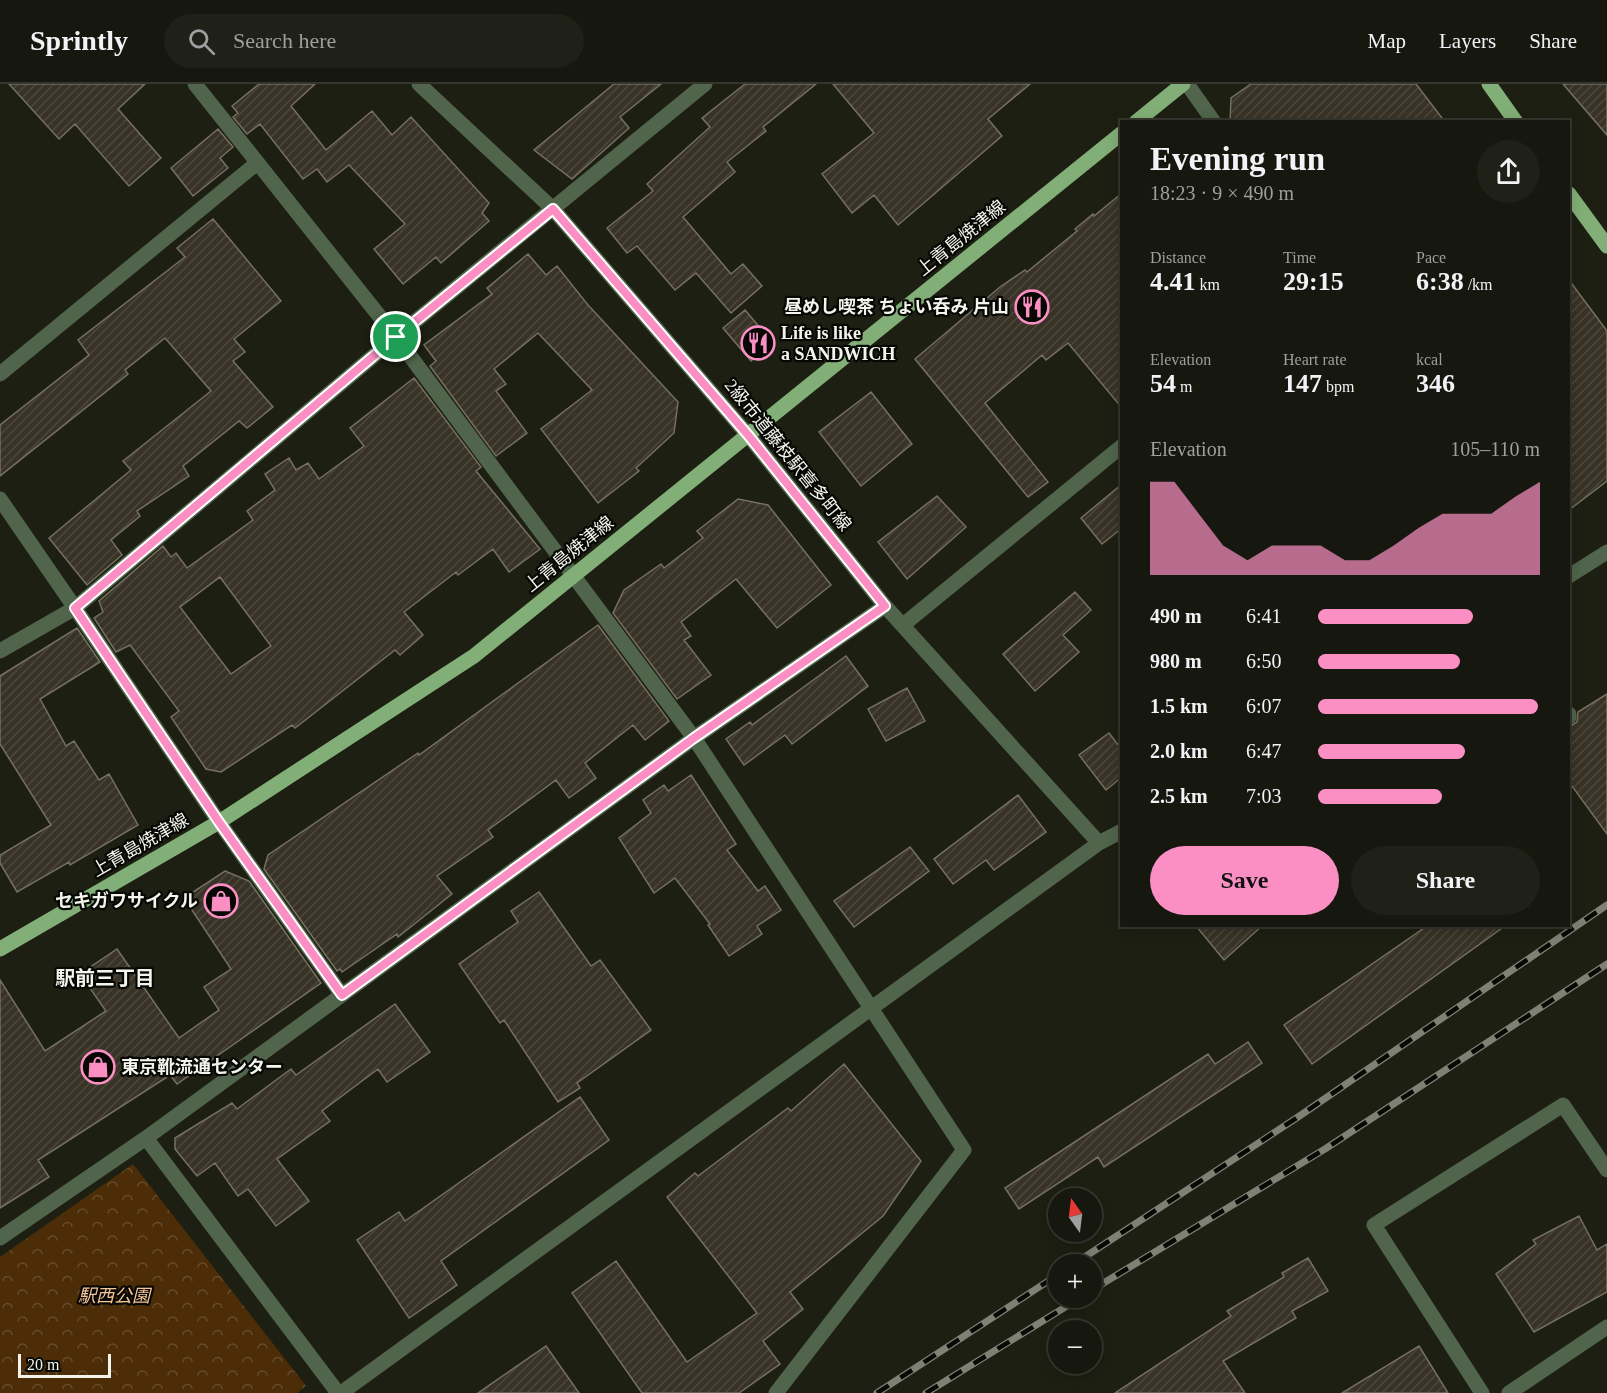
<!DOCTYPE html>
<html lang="en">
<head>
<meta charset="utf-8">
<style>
	:root { --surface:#16170e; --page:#1f2017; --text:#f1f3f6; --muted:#9e9f9e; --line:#35362e; --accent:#fb8fc4 }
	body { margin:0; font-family:"Times New Roman","Noto Sans JP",serif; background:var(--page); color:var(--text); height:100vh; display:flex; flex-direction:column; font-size:22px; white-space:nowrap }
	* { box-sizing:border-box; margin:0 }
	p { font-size:20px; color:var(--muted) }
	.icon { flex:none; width:33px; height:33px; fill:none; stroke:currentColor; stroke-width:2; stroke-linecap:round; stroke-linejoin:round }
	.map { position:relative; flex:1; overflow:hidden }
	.side { position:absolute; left:1120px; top:36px; width:450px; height:807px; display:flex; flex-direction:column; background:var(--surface); border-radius:0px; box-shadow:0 3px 15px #0003,0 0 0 2px var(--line) }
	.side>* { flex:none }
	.needle { width:39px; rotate:346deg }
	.fabs { position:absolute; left:1048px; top:1104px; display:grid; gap:12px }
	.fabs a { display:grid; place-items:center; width:54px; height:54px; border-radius:50%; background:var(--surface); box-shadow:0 3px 15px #0003,0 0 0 2px var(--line); font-size:30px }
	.scale { position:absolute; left:18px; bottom:15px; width:93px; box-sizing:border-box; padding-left:6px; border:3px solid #f3f5ec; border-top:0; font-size:16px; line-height:21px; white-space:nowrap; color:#f3f5ec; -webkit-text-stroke:4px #070804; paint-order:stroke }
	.pin { position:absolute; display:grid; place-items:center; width:51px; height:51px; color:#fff; margin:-26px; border:3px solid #fff; border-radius:50%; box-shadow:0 2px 6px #0007 }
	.round { display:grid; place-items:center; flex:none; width:63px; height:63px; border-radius:32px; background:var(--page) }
	.head { display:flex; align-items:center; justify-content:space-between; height:102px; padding:0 30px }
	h1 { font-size:33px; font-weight:800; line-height:45px }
	.stats { display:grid; grid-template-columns:repeat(3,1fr); gap:9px; height:102px; padding:6px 30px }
	.stats div { display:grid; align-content:center }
	.stats b { font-size:26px; font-weight:800 }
	.stats small { font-size:16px; font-weight:400 }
	.stats p { font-size:16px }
	.chart { height:168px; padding:12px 30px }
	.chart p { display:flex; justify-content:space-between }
	.chart svg { width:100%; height:108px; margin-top:6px; fill:var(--accent); opacity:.7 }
	.button { display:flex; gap:12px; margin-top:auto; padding:12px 30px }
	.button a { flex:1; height:69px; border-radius:36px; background:var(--accent); color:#111; font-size:24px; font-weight:800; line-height:69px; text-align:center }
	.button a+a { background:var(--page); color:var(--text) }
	ul { padding:0 30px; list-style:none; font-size:20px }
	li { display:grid; grid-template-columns:96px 72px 1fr; align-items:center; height:45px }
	li i { height:15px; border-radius:8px; background:var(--accent) }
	header { display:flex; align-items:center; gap:36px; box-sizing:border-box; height:84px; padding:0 30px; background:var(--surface); border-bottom:2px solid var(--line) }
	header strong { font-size:28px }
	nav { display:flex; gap:33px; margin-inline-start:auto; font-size:21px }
	.search { width:420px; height:54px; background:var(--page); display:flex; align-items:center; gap:15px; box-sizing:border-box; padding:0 21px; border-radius:33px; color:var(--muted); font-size:22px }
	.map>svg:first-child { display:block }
	.forest { fill:url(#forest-crowns) }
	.building { fill:url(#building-hatch); stroke:#757061; stroke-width:1.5; fill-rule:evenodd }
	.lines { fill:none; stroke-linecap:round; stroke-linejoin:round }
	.minor { stroke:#50654b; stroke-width:15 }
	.major { stroke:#82af77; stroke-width:15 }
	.rail-casing { stroke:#7f8175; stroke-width:7 }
	.rail { stroke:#070804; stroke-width:4.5; stroke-dasharray:14; stroke-linecap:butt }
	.route-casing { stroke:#fff; stroke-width:12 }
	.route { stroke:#fb8fc4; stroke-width:8 }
	.labels { text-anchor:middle; stroke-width:4.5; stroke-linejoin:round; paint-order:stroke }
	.street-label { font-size:18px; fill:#f3f5ec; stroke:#070804 }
	.poi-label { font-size:18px; font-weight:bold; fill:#f3f5ec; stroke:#070804; text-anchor:end }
	.park-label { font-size:18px; font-style:italic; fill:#f6c596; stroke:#070804 }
	.neighbourhood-label { font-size:20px; font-weight:bold; fill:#f3f5ec; stroke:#070804 }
</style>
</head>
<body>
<header>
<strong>Sprintly</strong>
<div class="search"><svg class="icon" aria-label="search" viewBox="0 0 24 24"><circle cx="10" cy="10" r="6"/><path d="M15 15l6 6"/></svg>Search here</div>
<nav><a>Map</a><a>Layers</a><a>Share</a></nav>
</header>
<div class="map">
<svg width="1607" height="1309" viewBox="0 0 1607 1309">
	<defs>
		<pattern id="forest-crowns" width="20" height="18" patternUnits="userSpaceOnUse" patternTransform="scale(1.5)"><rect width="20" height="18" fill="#4c2d08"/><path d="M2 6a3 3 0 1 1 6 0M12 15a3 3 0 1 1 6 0" fill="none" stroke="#664c2c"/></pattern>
		<pattern id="building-hatch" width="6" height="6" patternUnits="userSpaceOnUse" patternTransform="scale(1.5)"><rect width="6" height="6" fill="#383326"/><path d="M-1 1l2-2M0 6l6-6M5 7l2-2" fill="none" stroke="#4c473b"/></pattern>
	</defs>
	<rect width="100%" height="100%" fill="#1d1f12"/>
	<!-- forest -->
	<path class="forest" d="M133 1080 306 1302 297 1309H0V1173Z"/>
	<!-- building -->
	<path class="building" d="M9 0H145L118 25 161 74 129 102 75 40 59 55Z
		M259 0H315L291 22 326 66 372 27 392 51 411 33 489 119 482 129 489 137 441 179 436 173 403 200 374 165 405 140 349 81 327 98 317 85 303 95 260 40 247 50 233 33 238 29 232 22Z
		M614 0H661L620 33 629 44 572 95 534 66Z
		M745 0H816L763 43 766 47 727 78 735 88 683 133 731 190 743 180 762 202 731 229 696 189 675 206 637 162 627 169 607 144 653 107 647 100 710 43 702 34Z
		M833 0H1030L988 35 1002 52 898 141 874 111 852 129 822 90 874 49Z
		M1251 0H1416L1445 38H1230L1231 14Z
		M1563 0H1607V51Z
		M218 45 233 63 220 74 228 84 193 112 171 84Z
		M1122 109V324L1068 259 1046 276 1042 271 985 319 1048 398 1028 413 915 275 1000 203 1025 186 1027 188 1077 147 1075 145 1093 130 1094 132Z
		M213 135 281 217 234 255 245 268 233 277 273 323 247 344 239 337 183 382 189 392 137 427 140 432 111 456 122 471 87 501 49 454 131 386 123 377 211 307 165 254 125 286 128 290 0 392V341L89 271 78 256 185 173 177 164Z
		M528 170 546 191 557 182 588 221 678 318 674 349 636 384 639 387 598 419 541 345 592 306 538 249 494 285 506 300 496 307 527 349 496 372 430 282 436 277 424 261 492 210 487 204Z
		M1569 196 1607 247V397L1569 426Z
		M745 226 773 259 751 277 723 244Z
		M414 294 481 383 476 387 540 465 509 488 493 465 458 491 456 488 404 528 423 551 400 571 395 566 295 644 292 641 221 688 206 685 171 633 179 627 130 561 116 568 94 534 103 528 99 517 163 462 171 473 176 469 187 484 253 436 247 427 275 406 265 390 289 374 296 386 308 379 319 395 364 362 350 344ZM220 493 271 562 231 590 180 523Z
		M871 308 912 360 861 402 819 348Z
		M1122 400V444L1102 460 1081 434Z
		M937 412 966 443 907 495 878 458Z
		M738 415 768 421 831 501 777 544 736 495 681 538 691 552 684 556 711 591 677 615 613 529 624 506 661 480 664 484 703 454 697 447Z
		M1075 508 1091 526 1063 551 1079 568 1035 607 1003 570Z
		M598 541 669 637 645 656 633 641 585 679 596 694 569 714 556 696 488 746 493 753 437 792 452 810 398 853 397 850 342 888 340 885 337 887 264 785 268 771 418 669 419 671Z
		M77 544 100 578 40 615 66 662 74 657 99 696 109 690 138 741 70 781 69 778 17 808 0 779V771L51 741 0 660V592Z
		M846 572 868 602 792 660 785 651 744 681 726 655 750 638 752 641Z
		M907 604 925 637 886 657 868 625Z
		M1607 610V750L1569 698V643L1577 638 1578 628Z
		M1109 649 1122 666V693L1106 706 1079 671Z
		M691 691 736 760 727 766 758 807 765 802 781 826 757 842 762 850 729 872 708 841 710 840 675 794 654 809 619 754 651 729 643 716 664 701 668 707Z
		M1018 711 1046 748 994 786 986 776 953 800 934 775Z
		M910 763 929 787 854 843 834 817Z
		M225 787 249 797 321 899 177 1000 170 991 38 1076 49 1093 0 1124V896L45 967 106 927 80 890 117 865 179 954 219 926 204 903 231 885 184 814Z
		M539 808 591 882 600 876 651 946 577 999 580 1004 558 1018 504 936 500 939 459 880 518 838 511 827Z
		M1196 842H1262L1224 876Z
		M1427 842H1505L1312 980 1284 941Z
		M395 920 430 968 387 998 378 985 322 1027 330 1037 277 1075 309 1117 276 1142 248 1105 238 1112 215 1079 197 1092 175 1065V1054L232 1019 237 1025 291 985 296 991Z
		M1248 958 1262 979 1104 1083 1098 1073 1019 1125 1005 1104 1208 970 1215 980Z
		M844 980 921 1077 883 1132 790 1208 803 1225 763 1257 780 1280 739 1309H642L572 1209 616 1177 687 1278 757 1229 667 1113 695 1089 698 1092 788 1024 791 1027Z
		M580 1013 609 1056 441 1177 457 1201 409 1234 357 1156 399 1128 405 1137Z
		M1579 1132 1597 1166 1607 1160V1208L1534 1248 1496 1190 1536 1160 1533 1156Z
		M1308 1174 1328 1207 1292 1227 1296 1234 1223 1277 1245 1309H1115L1231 1232 1227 1227 1284 1193 1282 1189Z
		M546 1262 579 1309H478Z
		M1419 1262 1448 1309H1342Z"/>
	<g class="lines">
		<!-- minor -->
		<path class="minor" d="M195 0 396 253 694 654 964 1066 776 1309
			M419 0 553 125 748 351 885 522 1099 759
			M1187 0 1214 38
			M0 290 257 79
			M0 415 75 524 0 567
			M1569 492 1607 468
			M903 541 1122 362
			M1569 630V633
			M342 911 219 738 75 524 396 253 705 0
			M146 1054 338 1309
			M0 1154 146 1054 694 654 885 522
			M341 1309 1099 759 1122 747
			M1482 1309 1374 1141 1563 1021 1607 1086
			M1509 1309 1607 1243"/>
		<!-- major -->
		<path class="major" d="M1489 0 1516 38
			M1136 38 1183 0
			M1569 110 1607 162
			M0 865 219 738 474 572 1122 49"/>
		<defs>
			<path id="rail" d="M1074 1180 1298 1033 1607 821
				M1092 1206 1325 1065 1607 880
				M877 1309 1059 1190
				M926 1309 1080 1214"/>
		</defs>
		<!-- rail casing -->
		<use href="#rail" class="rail-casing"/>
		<!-- rail -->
		<use href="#rail" class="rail"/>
	</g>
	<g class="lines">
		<defs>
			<path id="route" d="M553 125 748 351 885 522 694 654 342 911 219 738 75 524 396 253Z"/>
		</defs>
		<!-- route casing -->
		<use href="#route" class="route-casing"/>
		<!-- route -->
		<use href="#route" class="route"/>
	</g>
	<!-- icons -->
	<defs>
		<symbol id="restaurant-ring" viewBox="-11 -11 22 22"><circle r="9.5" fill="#070804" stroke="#fb8fc4" stroke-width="1.5"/><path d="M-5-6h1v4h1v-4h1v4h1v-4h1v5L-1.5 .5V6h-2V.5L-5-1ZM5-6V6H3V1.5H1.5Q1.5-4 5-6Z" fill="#fb8fc4"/></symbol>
		<symbol id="shop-ring" viewBox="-11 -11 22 22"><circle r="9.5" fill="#070804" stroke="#fb8fc4" stroke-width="1.5"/><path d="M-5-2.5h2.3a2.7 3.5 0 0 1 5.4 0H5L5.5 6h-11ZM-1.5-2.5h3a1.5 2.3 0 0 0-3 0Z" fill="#fb8fc4"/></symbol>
	</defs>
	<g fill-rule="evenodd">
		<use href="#restaurant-ring" x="1013" y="204" width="38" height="38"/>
		<use href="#restaurant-ring" x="739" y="240" width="38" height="38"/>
		<use href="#shop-ring" x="202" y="798" width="38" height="38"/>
		<use href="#shop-ring" x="79" y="964" width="38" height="38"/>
	</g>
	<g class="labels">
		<!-- street labels -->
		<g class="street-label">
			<text transform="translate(961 154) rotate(-39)" y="6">上青島焼津線</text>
			<text transform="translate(788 371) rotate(51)" y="6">2級市道藤枝駅喜多町線</text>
			<text transform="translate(569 470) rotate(-39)" y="6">上青島焼津線</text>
			<text transform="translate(140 761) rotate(-30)" y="6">上青島焼津線</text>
		</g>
		<!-- poi labels -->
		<g class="poi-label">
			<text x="1009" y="229">昼めし喫茶 ちょい呑み 片山</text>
			<text x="781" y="255" text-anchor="start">Life is like<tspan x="781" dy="21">a SANDWICH</tspan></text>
			<text x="198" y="823">セキガワサイクル</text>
			<text x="121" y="989" text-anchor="start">東京靴流通センター</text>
		</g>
		<!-- park labels -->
		<g class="park-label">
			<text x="114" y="1218">駅西公園</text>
		</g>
		<!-- neighbourhood labels -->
		<g class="neighbourhood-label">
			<text x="105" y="901">駅前三丁目</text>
		</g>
	</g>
</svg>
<div class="fabs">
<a><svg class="needle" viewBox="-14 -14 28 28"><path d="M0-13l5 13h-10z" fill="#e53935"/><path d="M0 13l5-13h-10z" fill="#9e9f9e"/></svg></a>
<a>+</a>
<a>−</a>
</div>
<div class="scale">20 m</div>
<div class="pin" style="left:396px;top:253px;background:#1e9e55"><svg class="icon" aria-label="arrive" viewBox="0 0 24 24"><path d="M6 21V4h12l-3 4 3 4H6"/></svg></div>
<section class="side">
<div class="head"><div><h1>Evening run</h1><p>18:23 · 9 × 490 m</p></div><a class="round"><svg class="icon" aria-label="share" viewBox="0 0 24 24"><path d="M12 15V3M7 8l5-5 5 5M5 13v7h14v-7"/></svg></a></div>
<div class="stats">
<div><p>Distance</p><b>4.41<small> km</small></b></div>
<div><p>Time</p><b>29:15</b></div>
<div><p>Pace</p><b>6:38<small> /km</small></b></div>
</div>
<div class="stats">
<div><p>Elevation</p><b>54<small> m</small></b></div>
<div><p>Heart rate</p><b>147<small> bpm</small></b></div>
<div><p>kcal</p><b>346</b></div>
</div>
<div class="chart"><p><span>Elevation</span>105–110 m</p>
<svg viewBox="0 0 160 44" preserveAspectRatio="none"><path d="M0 44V6L10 6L20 19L30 32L40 38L50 32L60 32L70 32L80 38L90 38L100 32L110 25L120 19L130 19L140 19L150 12L160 6V44z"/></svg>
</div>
<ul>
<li><b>490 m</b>6:41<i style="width:70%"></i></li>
<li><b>980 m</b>6:50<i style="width:64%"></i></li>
<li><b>1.5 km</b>6:07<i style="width:99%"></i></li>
<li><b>2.0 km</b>6:47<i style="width:66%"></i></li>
<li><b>2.5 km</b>7:03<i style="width:56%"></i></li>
</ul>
<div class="button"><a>Save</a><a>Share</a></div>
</section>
</div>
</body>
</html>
